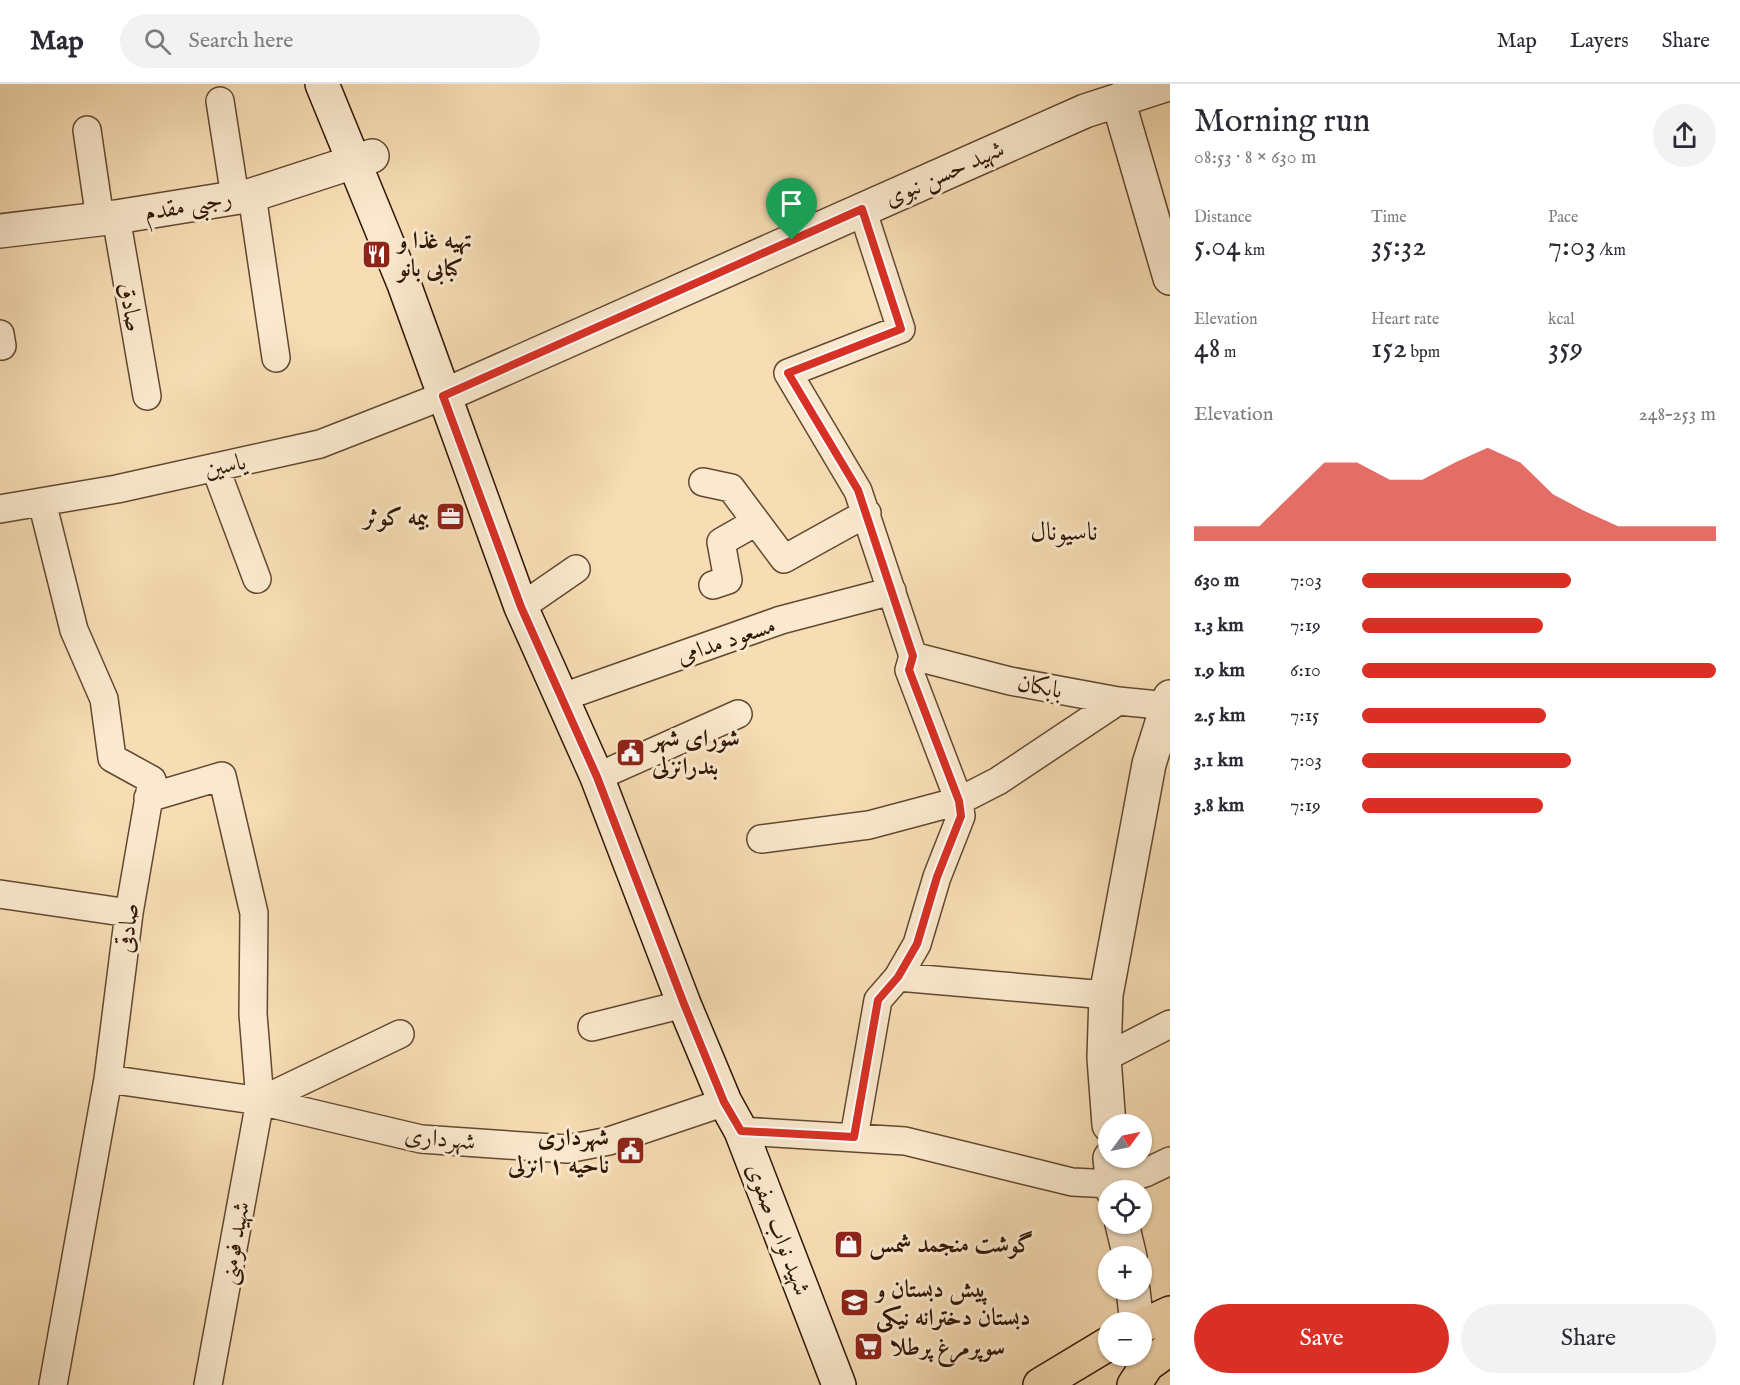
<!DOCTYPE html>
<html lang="en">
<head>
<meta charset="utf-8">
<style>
	:root { --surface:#fff; --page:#f2f2f3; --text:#2b2b33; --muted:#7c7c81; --line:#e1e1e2; --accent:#d93025 }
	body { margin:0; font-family:"IM FELL English",Amiri,serif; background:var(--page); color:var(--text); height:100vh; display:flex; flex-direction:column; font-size:22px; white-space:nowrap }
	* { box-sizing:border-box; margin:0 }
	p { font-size:20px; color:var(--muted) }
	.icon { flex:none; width:33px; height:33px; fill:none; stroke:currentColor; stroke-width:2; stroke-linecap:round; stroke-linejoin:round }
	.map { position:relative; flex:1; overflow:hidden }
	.sheet { display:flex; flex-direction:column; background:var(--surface); width:570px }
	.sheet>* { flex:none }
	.needle { width:39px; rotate:57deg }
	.buttons { position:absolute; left:1098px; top:1030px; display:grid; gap:12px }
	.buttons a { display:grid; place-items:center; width:54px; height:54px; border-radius:50%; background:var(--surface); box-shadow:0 2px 4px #0004; font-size:30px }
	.pin { position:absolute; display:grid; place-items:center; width:51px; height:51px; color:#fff; margin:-62px -26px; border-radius:50% 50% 50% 0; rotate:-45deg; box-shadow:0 0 6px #0007 }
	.pin .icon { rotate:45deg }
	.round { display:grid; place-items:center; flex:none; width:63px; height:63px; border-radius:32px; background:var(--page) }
	.head { display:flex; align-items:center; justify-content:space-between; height:102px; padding:0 24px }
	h1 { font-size:33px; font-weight:600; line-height:45px }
	.stats { display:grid; grid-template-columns:repeat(3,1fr); gap:9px; height:102px; padding:6px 24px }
	.stats div { display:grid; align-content:center }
	.stats b { font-size:30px; font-weight:600 }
	.stats small { font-size:16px; font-weight:400 }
	.stats p { font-size:16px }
	.chart { height:168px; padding:12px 24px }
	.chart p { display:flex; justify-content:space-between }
	.chart svg { width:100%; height:108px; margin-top:6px; fill:var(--accent); opacity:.7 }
	.action { display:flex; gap:12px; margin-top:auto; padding:12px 24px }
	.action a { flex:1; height:69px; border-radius:36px; background:var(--accent); color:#fff; font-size:24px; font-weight:600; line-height:69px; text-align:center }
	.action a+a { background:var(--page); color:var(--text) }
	ul { padding:0 24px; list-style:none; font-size:20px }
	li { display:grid; grid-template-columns:96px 72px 1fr; align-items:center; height:45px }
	li i { height:15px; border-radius:8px; background:var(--accent) }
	header { display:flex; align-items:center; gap:36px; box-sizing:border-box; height:84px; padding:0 30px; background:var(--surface); border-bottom:2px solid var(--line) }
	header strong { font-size:28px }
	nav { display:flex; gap:33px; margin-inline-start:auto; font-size:21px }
	.search { width:420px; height:54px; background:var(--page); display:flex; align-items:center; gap:15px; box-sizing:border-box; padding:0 21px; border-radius:33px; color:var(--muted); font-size:22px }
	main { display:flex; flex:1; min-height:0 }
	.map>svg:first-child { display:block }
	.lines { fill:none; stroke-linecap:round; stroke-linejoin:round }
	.minor-casing { stroke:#624831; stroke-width:30 }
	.tertiary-casing { stroke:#624831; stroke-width:36 }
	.secondary-casing { stroke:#311605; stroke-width:36 }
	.primary-casing { stroke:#311605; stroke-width:36 }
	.minor { stroke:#fae9ce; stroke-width:27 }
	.tertiary { stroke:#fae9ce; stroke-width:33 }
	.secondary { stroke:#fae9ce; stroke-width:33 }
	.primary { stroke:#f7ddb4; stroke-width:33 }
	.route-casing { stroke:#fff; stroke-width:12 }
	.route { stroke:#d93025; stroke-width:8 }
	.labels { text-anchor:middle; stroke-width:6; stroke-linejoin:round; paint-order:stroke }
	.street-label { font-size:24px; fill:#311605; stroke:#fae9ce }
	.poi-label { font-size:24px; font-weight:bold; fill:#311605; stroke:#fae9ce; text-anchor:start }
	.neighbourhood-label { font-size:26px; fill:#311605; stroke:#fae9ce }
</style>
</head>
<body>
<header>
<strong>Map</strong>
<div class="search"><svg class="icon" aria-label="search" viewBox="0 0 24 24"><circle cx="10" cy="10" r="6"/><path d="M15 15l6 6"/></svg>Search here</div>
<nav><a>Map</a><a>Layers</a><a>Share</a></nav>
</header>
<main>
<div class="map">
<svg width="1170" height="1301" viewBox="0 0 1170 1301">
	<rect width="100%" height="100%" fill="#f7ddb4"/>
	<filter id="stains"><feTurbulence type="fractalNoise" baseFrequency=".00333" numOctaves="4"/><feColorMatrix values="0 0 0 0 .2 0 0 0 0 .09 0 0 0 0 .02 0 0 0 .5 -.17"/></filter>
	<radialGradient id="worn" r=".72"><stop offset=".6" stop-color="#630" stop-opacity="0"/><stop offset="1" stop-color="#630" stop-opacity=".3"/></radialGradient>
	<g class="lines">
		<defs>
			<path id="minor" d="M220 17 235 113
				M87 46 100 135
				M252 111 276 274
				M116 133 147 312
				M0 250 2 262
				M215 383 257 495
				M703 398 731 404 784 475 867 429
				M42 418 74 546 104 615 112 674 152 696 129 829 108 995 53 1301
				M0 425 117 405 320 360 443 312
				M713 501 728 496 721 458 756 438
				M521 523 576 485
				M913 572 1010 597 1118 617 1170 622
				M563 613 781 536 892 507
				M597 693 738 630
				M148 714 222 692 254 829 253 930 260 1017 208 1301
				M761 755 869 741 959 717 998 697 1118 617
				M0 810 129 829
				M898 893 1106 911
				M592 943 684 920
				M1104 974 1170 940
				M108 995 260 1017 421 1055 567 1065 609 1057 725 1018
				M260 1017 400 950
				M741 1047 905 1057 1072 1098 1111 1100 1145 1089 1170 1077
				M854 1053 878 916 898 893 917 860 937 793 961 732 959 717 909 586 913 572 858 407 788 289 901 245 862 125"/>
			<path id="tertiary" d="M1118 16 1170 194
				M0 147 116 133 252 111 372 72
				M443 312 1085 27 1168 0
				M1109 1041 1104 974 1106 911 1149 680 1170 613
				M1110 1074 1113 1107
				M1122 1140 1130 1173
				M1133 1206 1137 1239"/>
			<path id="secondary" d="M322 0 404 200 521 523 597 693 684 920 725 1018 741 1047 839 1301"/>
			<path id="primary" d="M1142 1242 1170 1229
				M1040 1301 1108 1260
				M1134 1301 1147 1281 1170 1264"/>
		</defs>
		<!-- minor casing -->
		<use href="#minor" class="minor-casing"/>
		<!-- tertiary casing -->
		<use href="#tertiary" class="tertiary-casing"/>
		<!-- secondary casing -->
		<use href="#secondary" class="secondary-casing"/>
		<!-- primary casing -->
		<use href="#primary" class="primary-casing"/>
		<!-- minor -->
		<use href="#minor" class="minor"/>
		<!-- tertiary -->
		<use href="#tertiary" class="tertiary"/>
		<!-- secondary -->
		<use href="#secondary" class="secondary"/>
		<!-- primary -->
		<use href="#primary" class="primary"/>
	</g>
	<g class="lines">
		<defs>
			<path id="route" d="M862 125 901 245 788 289 858 406 913 572 909 586 959 717 961 732 937 793 917 860 898 893 878 916 854 1053 741 1047 724 1018 684 920 597 693 521 523 443 312Z"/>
		</defs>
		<!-- route casing -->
		<use href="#route" class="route-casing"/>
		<!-- route -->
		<use href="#route" class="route"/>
	</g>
	<!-- icons -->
	<defs>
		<symbol id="restaurant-square" viewBox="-11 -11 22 22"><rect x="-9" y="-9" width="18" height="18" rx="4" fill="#8f2418" stroke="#fae9ce"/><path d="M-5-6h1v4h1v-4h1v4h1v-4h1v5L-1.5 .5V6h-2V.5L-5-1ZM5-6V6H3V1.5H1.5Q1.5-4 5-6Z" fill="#fff"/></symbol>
		<symbol id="office-square" viewBox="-11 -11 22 22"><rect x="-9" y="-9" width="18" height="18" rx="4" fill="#8f2418" stroke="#fae9ce"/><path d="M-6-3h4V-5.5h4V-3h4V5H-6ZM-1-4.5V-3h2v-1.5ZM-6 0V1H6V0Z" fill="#fff"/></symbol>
		<symbol id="civic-square" viewBox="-11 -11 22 22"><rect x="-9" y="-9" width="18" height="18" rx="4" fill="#8f2418" stroke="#fae9ce"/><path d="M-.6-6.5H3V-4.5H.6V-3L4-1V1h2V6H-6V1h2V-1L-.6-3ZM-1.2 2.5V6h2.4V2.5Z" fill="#fff"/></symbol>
		<symbol id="shop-square" viewBox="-11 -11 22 22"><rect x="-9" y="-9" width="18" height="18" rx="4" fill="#8f2418" stroke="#fae9ce"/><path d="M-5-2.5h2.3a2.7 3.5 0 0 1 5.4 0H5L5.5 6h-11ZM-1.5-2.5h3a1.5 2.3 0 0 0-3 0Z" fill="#fff"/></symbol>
		<symbol id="school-square" viewBox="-11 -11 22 22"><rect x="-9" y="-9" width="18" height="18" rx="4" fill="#8f2418" stroke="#fae9ce"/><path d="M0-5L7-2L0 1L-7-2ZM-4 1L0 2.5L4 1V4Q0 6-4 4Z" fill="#fff"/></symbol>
		<symbol id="supermarket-square" viewBox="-11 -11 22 22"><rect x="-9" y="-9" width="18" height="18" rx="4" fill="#8f2418" stroke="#fae9ce"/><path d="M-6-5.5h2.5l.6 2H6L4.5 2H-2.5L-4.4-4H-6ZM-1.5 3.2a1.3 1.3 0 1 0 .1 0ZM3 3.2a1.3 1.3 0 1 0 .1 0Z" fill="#fff"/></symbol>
	</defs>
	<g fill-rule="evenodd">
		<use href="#restaurant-square" x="360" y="154" width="33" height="33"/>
		<use href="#office-square" x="434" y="416" width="33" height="33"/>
		<use href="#civic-square" x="614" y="652" width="33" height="33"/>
		<use href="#civic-square" x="614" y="1050" width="33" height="33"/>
		<use href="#shop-square" x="832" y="1144" width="33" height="33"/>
		<use href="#school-square" x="838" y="1202" width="33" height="33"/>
		<use href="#supermarket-square" x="852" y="1246" width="33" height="33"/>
	</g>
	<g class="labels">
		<!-- street labels -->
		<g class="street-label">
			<text transform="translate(944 89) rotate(-24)" y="8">شهید حسن نبوی</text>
			<text transform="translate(188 121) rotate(-10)" y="8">رجبی مقدم</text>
			<text transform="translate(131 223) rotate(80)" y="8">صادق</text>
			<text transform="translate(225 381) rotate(-12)" y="8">یاسین</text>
			<text transform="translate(726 556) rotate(-19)" y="8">مسعود مدامی</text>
			<text transform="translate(1040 602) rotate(11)" y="8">بابکان</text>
			<text transform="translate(127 844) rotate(-83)" y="8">صادقی</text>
			<text transform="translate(440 1054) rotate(6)" y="8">شهرداری</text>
			<text transform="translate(779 1145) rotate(69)" y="8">شهید نواب صفوی</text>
			<text transform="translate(234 1159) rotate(-80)" y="8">شهید فومنی</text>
		</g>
		<!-- poi labels -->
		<g class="poi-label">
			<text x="398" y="164">تهیه غذا و<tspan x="398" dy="28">کبابی بانو</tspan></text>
			<text x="429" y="441" text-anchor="end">بیمه کوثر</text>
			<text x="652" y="662">شورای شهر<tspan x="652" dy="28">بندرانزلی</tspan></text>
			<text x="609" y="1061" text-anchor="end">شهرداری<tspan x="609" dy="28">ناحیه ۱ انزلی</tspan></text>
			<text x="869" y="1168">گوشت منجمد شمس</text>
			<text x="876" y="1213">پیش دبستان و<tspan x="876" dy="28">دبستان دخترانه نیکی</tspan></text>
			<text x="890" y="1271">سوپرمرغ پرطلا</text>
		</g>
		<!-- neighbourhood labels -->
		<g class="neighbourhood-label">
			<text x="1064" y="456">ناسیونال</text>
		</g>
	</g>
	<rect width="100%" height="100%" filter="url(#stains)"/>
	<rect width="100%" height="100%" fill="url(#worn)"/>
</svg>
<div class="buttons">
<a><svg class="needle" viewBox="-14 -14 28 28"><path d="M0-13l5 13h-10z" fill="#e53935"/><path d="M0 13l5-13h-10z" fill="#7c7c81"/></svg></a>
<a><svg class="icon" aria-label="locate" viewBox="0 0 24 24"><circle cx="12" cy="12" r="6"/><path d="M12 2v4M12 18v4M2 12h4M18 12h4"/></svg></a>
<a>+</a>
<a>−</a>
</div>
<div class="pin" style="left:792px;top:156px;background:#1e9e55"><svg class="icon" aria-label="arrive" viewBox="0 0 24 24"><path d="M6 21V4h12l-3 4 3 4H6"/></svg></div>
</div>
<section class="sheet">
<div class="head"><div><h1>Morning run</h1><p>08:53 · 8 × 630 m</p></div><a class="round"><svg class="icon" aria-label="share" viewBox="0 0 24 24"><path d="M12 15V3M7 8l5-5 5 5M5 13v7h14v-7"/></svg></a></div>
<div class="stats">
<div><p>Distance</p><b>5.04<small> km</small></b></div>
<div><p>Time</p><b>35:32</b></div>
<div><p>Pace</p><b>7:03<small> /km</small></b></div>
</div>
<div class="stats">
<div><p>Elevation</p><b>48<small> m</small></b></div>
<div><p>Heart rate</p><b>152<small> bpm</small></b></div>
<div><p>kcal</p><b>359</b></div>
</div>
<div class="chart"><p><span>Elevation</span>248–253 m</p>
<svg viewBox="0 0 160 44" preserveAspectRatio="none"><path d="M0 44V38L10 38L20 38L30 25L40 12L50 12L60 19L70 19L80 12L90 6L100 12L110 25L120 32L130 38L140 38L150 38L160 38V44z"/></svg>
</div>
<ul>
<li><b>630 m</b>7:03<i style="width:59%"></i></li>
<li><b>1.3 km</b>7:19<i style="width:51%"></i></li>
<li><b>1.9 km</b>6:10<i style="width:100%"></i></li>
<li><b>2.5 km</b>7:15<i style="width:52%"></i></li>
<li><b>3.1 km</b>7:03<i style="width:59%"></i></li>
<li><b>3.8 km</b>7:19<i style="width:51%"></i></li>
</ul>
<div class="action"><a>Save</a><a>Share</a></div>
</section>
</main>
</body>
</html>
